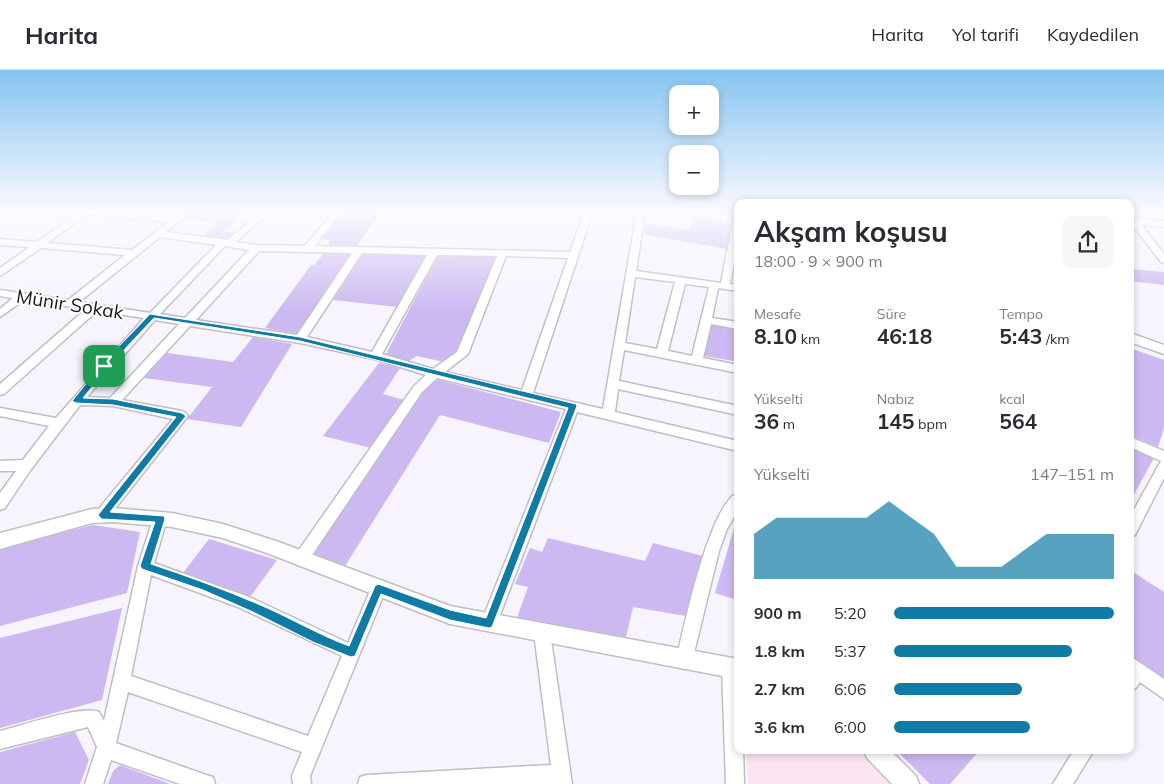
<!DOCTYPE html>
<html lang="tr">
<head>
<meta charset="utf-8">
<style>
	:root { --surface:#fff; --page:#f7f7f7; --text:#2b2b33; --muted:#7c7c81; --line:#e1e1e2; --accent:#107ca5 }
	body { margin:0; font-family:Mulish,sans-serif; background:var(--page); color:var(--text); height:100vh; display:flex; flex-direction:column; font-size:19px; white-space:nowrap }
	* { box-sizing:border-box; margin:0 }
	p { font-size:16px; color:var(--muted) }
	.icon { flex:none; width:28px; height:28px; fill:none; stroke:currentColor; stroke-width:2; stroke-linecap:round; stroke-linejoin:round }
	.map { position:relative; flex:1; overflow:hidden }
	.side { position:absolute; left:734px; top:129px; width:400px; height:555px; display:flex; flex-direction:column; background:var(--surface); border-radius:10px; box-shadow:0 2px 8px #0003 }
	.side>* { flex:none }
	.buttons { position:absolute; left:669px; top:15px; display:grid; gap:10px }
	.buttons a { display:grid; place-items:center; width:50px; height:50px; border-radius:10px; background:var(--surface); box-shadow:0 2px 8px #0003; font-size:25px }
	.pin { position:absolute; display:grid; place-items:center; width:42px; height:42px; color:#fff; margin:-21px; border-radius:10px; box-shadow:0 2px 8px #0006 }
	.round { display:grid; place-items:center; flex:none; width:52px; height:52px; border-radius:10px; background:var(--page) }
	.overview { display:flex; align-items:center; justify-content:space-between; height:85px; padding:0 20px }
	h1 { font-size:28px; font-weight:700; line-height:38px }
	.metrics { display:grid; grid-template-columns:repeat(3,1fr); gap:8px; height:85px; padding:5px 20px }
	.metrics div { display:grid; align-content:center }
	.metrics b { font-size:21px; font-weight:700 }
	.metrics small { font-size:14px; font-weight:400 }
	.metrics p { font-size:14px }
	.chart { height:140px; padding:10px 20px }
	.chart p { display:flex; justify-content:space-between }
	.chart svg { width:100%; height:90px; margin-top:5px; fill:var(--accent); opacity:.7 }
	ul { padding:0 20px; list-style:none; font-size:16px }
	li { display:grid; grid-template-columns:80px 60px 1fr; align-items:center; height:38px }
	li i { height:12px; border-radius:6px; background:var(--accent) }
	header { display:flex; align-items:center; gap:30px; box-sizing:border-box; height:70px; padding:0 25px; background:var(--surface); border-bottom:1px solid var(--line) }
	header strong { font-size:24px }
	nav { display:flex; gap:28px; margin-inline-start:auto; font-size:18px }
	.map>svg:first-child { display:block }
	.education { fill:#fce5f1 }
	.green { fill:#ccb9f1 }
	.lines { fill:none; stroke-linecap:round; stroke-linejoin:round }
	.minor-casing { stroke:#c0bdc6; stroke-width:3 }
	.tertiary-casing { stroke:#c0bdc6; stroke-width:3 }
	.minor { fill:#fff; fill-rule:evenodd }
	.tertiary { fill:#fff; fill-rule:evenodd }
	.route { fill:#107ca5; stroke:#fff; fill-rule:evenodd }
	.labels { text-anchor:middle; stroke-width:4; stroke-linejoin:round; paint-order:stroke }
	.street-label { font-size:19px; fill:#171619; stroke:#fff }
</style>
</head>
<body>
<header>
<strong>Harita</strong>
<nav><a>Harita</a><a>Yol tarifi</a><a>Kaydedilen</a></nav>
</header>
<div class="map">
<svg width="1164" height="714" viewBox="0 0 1164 714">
	<rect width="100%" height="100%" fill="#f7f4fe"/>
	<!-- education -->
	<path class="education" d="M747 680H864L899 714H748Z"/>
	<!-- green -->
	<path class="green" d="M192 141H247L224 161 236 163 228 170 202 167 217 153 183 148Z
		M343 141H382L357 176 329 175V170L322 169Z
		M694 147 732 155 726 179 644 164 645 153 689 160Z
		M324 183 352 184 296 264 265 258 311 195H314Z
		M362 183 427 184 398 237 333 230Z
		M438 185 494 186 496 189 459 278 444 292 417 286 409 291 386 284Z
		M1130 194 1133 199 1164 202V215L1130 211Z
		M711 254 737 259V273L734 291 704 286Z
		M253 267 292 274 241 357 187 349 212 317 144 308 167 283 233 292Z
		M1130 278 1164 290V358L1158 377 1130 365Z
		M379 293 400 298 383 324 404 330 371 378 323 366Z
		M439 310 561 342 549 373 440 345 345 496 313 485 430 312Z
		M1130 376 1155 386 1130 432Z
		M737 448 738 530H737L715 523Z
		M93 455 140 462 127 523 0 556V478Z
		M548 468 645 491 653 473 703 486 686 546 633 537 626 567 517 548 528 517 515 514 530 478 542 482Z
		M209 469 277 490 250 527 183 503Z
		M1130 500 1164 522V611L1130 585Z
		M122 538 102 630 0 658V568Z
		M75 662 89 690 80 714H0V682Z
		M896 680H980L950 714H930Z
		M120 695 170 714H108L113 701Z"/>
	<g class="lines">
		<defs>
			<path id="minor" d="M81 141H108L174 147 182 141H191L166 162 227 170 262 141H271L236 172 256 175 305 176 334 141H342L315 176 570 182 585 141H593L533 323 603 339 637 141H645L636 201 721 213 733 151 738 148V173L730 214 738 215V221L718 218 712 248 738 252V259L711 254 703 288 738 295V303L624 280 619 311 738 336V345L618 319 615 342 738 371V381L577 342 497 553 495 558 489 561 483 558 481 553 566 339 437 308 422 322 306 494 301 496 296 494 294 489 296 484 414 316 426 305 374 289 300 273 190 256 122 330 182 341 186 343 188 346 107 449 102 451 97 449 95 445 97 441 173 349 113 336 80 335 29 402 5 438 0 440V423L16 401H0V391L23 390 49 356 0 346V338L56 348 144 248 97 241 4 324 0 325V314L86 239 24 230 0 247V239L13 228 0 226V220L68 230 125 185 41 178 0 206V198L30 177 0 175V169L37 172ZM88 144 168 152 132 180 47 173ZM160 167 216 175 150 243 79 232ZM225 176 249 180 185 248 160 244ZM259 181 352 183 297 265 196 250ZM362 183 427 185 372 282 307 267ZM437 185 497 186 457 282 433 299 382 284ZM506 186 568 188 522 320 445 302 468 284ZM635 207 675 212 657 279 625 273ZM685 214 709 217 692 286 668 281ZM155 250 179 254 110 328 87 327Z
				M1130 143 1137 149 1164 151V157L1141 154 1164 184V193L1161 192 1130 152Z
				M1130 367 1164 381V408L1135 465 1130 467V447L1161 391 1130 377Z
				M738 423V440L727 459 719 481 692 591 690 597 684 599 678 597 676 591C683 561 710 432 738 423Z
				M160 443 165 445 167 449 154 493 249 527 348 573 373 514 378 512 383 514 386 519 310 706 311 714H293L292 706 302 682 128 622 116 673 206 705 213 707 215 714H180L111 690 103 714H85L97 677 88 657 0 679V661C21 656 82 635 99 642L104 651 138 496 153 449 155 445ZM151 505 238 537 342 586 308 666 131 606Z
				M542 555 548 558 550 563 572 714H358L360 707 367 705 551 695 534 563 536 558Z
				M1130 586 1164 609V629L1140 612 1136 618 1130 620Z
				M730 589 736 591 738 595V680H743L744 714H726L722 597 724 591Z
				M1074 680H1094L1073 714H1053Z"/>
			<path id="tertiary" d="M679 141H699L738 148V154L684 144Z
				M1130 263 1164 275V284L1130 272Z
				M112 438 172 443 223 454 276 471 450 536 738 589V609L450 554 267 483 223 468 172 457 112 452 92 453 0 479V463L92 439Z
				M864 680H890L916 706 919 714H892L867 688Z"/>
		</defs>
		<!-- minor casing -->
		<use href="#minor" class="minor-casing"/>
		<!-- tertiary casing -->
		<use href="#tertiary" class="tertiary-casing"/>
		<!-- minor -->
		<use href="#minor" class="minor"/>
		<!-- tertiary -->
		<use href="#tertiary" class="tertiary"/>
	</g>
	<!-- sky -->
	<linearGradient id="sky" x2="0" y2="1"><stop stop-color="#86c4f0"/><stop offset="0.59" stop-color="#fbfaff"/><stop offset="1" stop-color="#fbfaff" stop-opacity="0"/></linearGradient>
	<rect width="1164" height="241" fill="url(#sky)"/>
	<!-- route -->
	<path class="route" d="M150 244 300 267 576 334 577 336 492 557 489 558 450 550 381 524 355 586 351 587 313 572 253 542 203 520 142 499 140 496 155 452 102 449 98 445 176 347 113 335 76 333 72 331 102 294ZM154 248 300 271 568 338 486 548 450 540 378 514 375 516 349 576C317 564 289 547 258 534 223 519 187 506 151 494L165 449 164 446 110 442 186 346 182 343 113 329 83 328 107 298Z"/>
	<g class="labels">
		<!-- street labels -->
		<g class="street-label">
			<text transform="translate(70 234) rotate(9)" y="7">Münir Sokak</text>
		</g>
	</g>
</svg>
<div class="buttons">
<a>+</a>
<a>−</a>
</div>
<div class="pin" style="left:104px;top:296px;background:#1e9e55"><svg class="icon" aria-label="arrive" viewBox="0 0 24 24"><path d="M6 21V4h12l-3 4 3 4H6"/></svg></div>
<section class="side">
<div class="overview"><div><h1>Akşam koşusu</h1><p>18:00 · 9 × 900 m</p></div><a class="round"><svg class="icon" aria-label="share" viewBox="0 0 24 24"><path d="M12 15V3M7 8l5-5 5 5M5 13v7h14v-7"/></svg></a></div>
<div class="metrics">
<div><p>Mesafe</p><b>8.10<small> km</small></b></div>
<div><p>Süre</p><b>46:18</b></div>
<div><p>Tempo</p><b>5:43<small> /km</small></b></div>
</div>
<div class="metrics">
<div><p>Yükselti</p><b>36<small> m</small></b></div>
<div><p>Nabız</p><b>145<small> bpm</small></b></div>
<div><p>kcal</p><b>564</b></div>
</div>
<div class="chart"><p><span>Yükselti</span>147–151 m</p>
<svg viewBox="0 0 160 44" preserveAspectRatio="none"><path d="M0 44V22L10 14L20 14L30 14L40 14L50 14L60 6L70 14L80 22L90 38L100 38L110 38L120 30L130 22L140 22L150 22L160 22V44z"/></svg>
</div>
<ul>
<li><b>900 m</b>5:20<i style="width:100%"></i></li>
<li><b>1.8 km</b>5:37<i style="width:81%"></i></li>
<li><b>2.7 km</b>6:06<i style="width:58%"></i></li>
<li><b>3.6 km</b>6:00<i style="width:62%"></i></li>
</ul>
</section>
</div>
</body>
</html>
